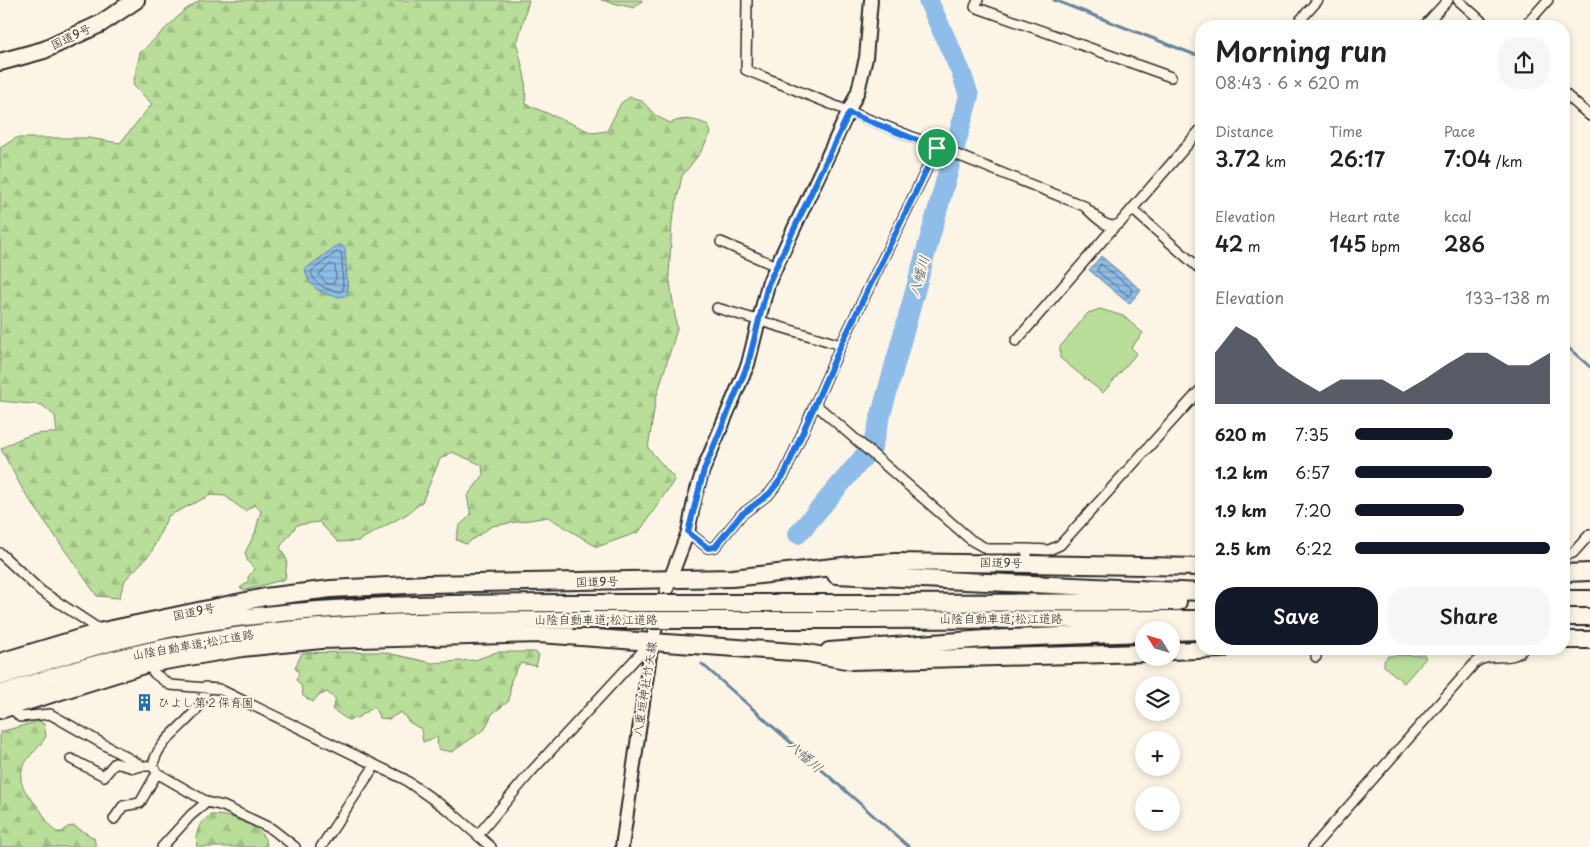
<!DOCTYPE html>
<html lang="en">
<head>
<meta charset="utf-8">
<style>
	:root { --surface:#fff; --page:#f6f6f6; --text:#222; --muted:#767676; --accent:#111827 }
	body { margin:0; font-family:"Playpen Sans","Klee One",sans-serif; background:var(--page); color:var(--text); height:100vh; display:flex; flex-direction:column; font-size:19px; white-space:nowrap }
	* { box-sizing:border-box; margin:0 }
	p { font-size:16px; color:var(--muted) }
	.icon { flex:none; width:28px; height:28px; fill:none; stroke:currentColor; stroke-width:2; stroke-linecap:round; stroke-linejoin:round }
	.map { position:relative; flex:1; overflow:hidden }
	.panel { position:absolute; left:1195px; top:20px; width:375px; height:635px; display:flex; flex-direction:column; background:var(--surface); border-radius:20px; box-shadow:0 2px 8px #0003 }
	.panel>* { flex:none }
	.needle { width:32px; rotate:307deg }
	.fabs { position:absolute; left:1135px; top:621px; display:grid; gap:10px }
	.fabs a { display:grid; place-items:center; width:45px; height:45px; border-radius:50%; background:var(--surface); box-shadow:0 2px 8px #0003; font-size:25px }
	.pin { position:absolute; display:grid; place-items:center; width:42px; height:42px; color:#fff; margin:-21px; border:2px solid #fff; border-radius:50%; box-shadow:0 1px 5px #0007 }
	.round { display:grid; place-items:center; flex:none; width:52px; height:52px; border-radius:20px; background:var(--page) }
	.head { display:flex; align-items:center; justify-content:space-between; height:85px; padding:0 20px }
	h1 { font-size:28px; font-weight:600; line-height:38px }
	.metrics { display:grid; grid-template-columns:repeat(3,1fr); gap:8px; height:85px; padding:5px 20px }
	.metrics div { display:grid; align-content:center }
	.metrics b { font-size:21px; font-weight:600 }
	.metrics small { font-size:14px; font-weight:400 }
	.metrics p { font-size:14px }
	.chart { height:140px; padding:10px 20px }
	.chart p { display:flex; justify-content:space-between }
	.chart svg { width:100%; height:90px; margin-top:5px; fill:var(--accent); opacity:.7 }
	.action { display:flex; gap:10px; margin-top:auto; padding:10px 20px }
	.action a { flex:1; height:58px; border-radius:20px; background:var(--accent); color:#fff; font-size:20px; font-weight:600; line-height:58px; text-align:center }
	.action a+a { background:var(--page); color:var(--text) }
	ul { padding:0 20px; list-style:none; font-size:16px }
	li { display:grid; grid-template-columns:80px 60px 1fr; align-items:center; height:38px }
	li i { height:12px; border-radius:6px; background:var(--accent) }
	.map>svg:first-child { display:block }
	.grass { fill:#b9de99; stroke:#728462 }
	.forest { fill:url(#forest-firs); stroke:#728462 }
	.water { fill:url(#water-rules); stroke:#66839c }
	.lines { fill:none; stroke-linecap:round; stroke-linejoin:round }
	.shore { stroke:#526577; stroke-width:1 }
	.stream { stroke:#66839c; stroke-width:3 }
	.river { stroke:#8dbde8; stroke-width:20 }
	.street-casing { stroke:#2b2b2b; stroke-width:12 }
	.secondary-casing { stroke:#2b2b2b; stroke-width:16 }
	.highway-casing { stroke:#2b2b2b; stroke-width:20 }
	.street { stroke:#fcf5e5; stroke-width:9 }
	.secondary { stroke:#fcf5e5; stroke-width:12 }
	.highway { stroke:#fcf5e5; stroke-width:16 }
	.highway-bridge-casing { stroke:#2b2b2b; stroke-width:20; stroke-linecap:butt }
	.highway-bridge { stroke:#fcf5e5; stroke-width:16 }
	.route-casing { stroke:#fff; stroke-width:10 }
	.route { stroke:#1a73e8; stroke-width:6 }
	.labels { text-anchor:middle; stroke-width:4; stroke-linejoin:round; paint-order:stroke }
	.street-label { font-size:12px; fill:#2b2b2b; stroke:#fcf5e5 }
	.poi-label { font-size:12px; fill:#2b2b2b; stroke:#fcf5e5; text-anchor:start }
	.water-label { font-size:14px; font-style:italic; fill:#485764; stroke:#fcf5e5 }
</style>
</head>
<body>
<div class="map">
<svg width="1590" height="847" viewBox="0 0 1590 847">
	<defs>
		<pattern id="forest-firs" width="22" height="20" patternUnits="userSpaceOnUse" patternTransform="scale(1.25)"><rect width="22" height="20" fill="#b9de99"/><path d="M5 1l3.5 6h-7zM16 11l3.5 6h-7z" fill="#9fbf84"/></pattern>
		<pattern id="water-rules" width="6" height="5" patternUnits="userSpaceOnUse" patternTransform="scale(1.25)"><rect width="6" height="5" fill="#8dbde8"/><path d="M0 2.5h6" fill="none" stroke="#739abc"/></pattern>
	</defs>
	<rect width="100%" height="100%" fill="#fcf5e5"/>
	<filter id="ink" filterUnits="userSpaceOnUse"><feTurbulence type="fractalNoise" baseFrequency=".02" numOctaves="2"/><feDisplacementMap in="SourceGraphic" scale="10" xChannelSelector="R" yChannelSelector="G"/><feConvolveMatrix kernelMatrix="1 2 1 2 8 2 1 2 1" color-interpolation-filters="sRGB"/></filter>
	<g filter="url(#ink)">
		<!-- grass -->
		<path class="grass" d="M1100 309 1123 316 1143 333 1131 348 1137 353 1103 393 1060 358V347L1088 313Z
			M1424 655 1426 658 1404 683 1384 666V661L1388 656Z"/>
		<!-- forest -->
		<path class="forest" d="M200 0H529L517 44 525 78 526 104 593 133 607 131 621 103 630 97 641 100 656 116 670 123C685 117 694 119 708 125L711 133 700 153 682 176 672 222 669 275 677 329 656 398 648 448 675 479 639 532 597 547 548 517 492 526 466 544 456 540 459 526 471 515 467 496 483 476 482 465 452 452 440 459 422 502 407 514 358 541 338 542 319 522 297 525 280 547 287 560 285 579 246 590 240 588 248 582V577L255 569 248 562 245 553 255 533 261 511 254 505 245 511 225 496 211 495 168 516 151 553 125 580 119 598 97 596 23 490 1 449C19 437 35 432 57 433L55 416 42 405 0 401V148L16 138H88L120 143 152 104 133 85 140 53 185 10Z
			M601 0H642V1L634 8Z
			M341 652H383L432 663 475 660 497 652H535L539 655 536 666 520 663 511 680 509 701 492 714 485 729 452 752 438 749 437 737 423 742 421 729 409 722 401 712 389 719 380 718 374 707 357 718 348 720 332 709 336 700 327 692 318 696 313 702 303 696 301 685 296 680 299 673 295 668 302 653Z
			M39 721 44 724 46 736C41 747 28 755 23 767 15 786 31 797 41 811 46 819 48 825 56 832H62L68 827 74 826 94 838 96 847H0V732Z
			M210 815C230 814 261 824 267 844L265 847H197C195 832 198 825 210 815Z"/>
		<!-- water -->
		<path class="water" d="M339 244 345 248 348 293C343 298 340 297 333 296 318 293 308 285 305 269Z
			M1101 256 1141 290 1129 304 1089 270Z"/>
		<g class="lines">
			<!-- shore -->
			<path class="shore" d="M337 252H341L342 257 343 290 340 292C326 289 316 287 311 272Z
				M331 264 335 266 336 278 333 284H327L319 275Z
				M1101 264 1132 289 1130 295H1127L1097 271Z"/>
			<!-- stream -->
			<path class="stream" d="M1054 0 1193 54 1201 55
				M1564 344 1590 367
				M702 664 909 847"/>
			<!-- river -->
			<path class="river" d="M798 534 872 447 969 96 961 72 928 0"/>
			<defs>
				<path id="street" d="M747 0 746 70 1084 206C1093 214 1108 233 1120 223L1201 129
					M978 0 975 7 1171 77
					M1458 0 1487 26
					M1295 26 1318 0
					M1424 26 1448 0
					M1525 26 1548 0
					M1564 93 1590 116
					M1132 209 1201 270
					M721 242 776 266
					M717 308 841 345
					M1016 341 1114 227
					M815 404 971 540 987 549H1027V563
					M688 532 708 548 715 547 741 515 769 494 784 475 841 345 937 148
					M1027 549 1049 550 1060 545 1201 389
					M0 553 41 591 102 631
					M1564 556 1573 553 1590 534
					M1316 657 1317 649
					M147 664 155 674 170 685 219 689 404 779 451 812 491 847
					M206 687C202 721 158 733 153 766L157 773 207 802 223 806 272 829 295 847
					M10 706 20 717 50 714 142 766H153
					M71 759 104 776 115 763 134 768 142 766
					M114 819 123 806 140 803 157 773
					M478 835 530 773 651 642
					M162 847 191 815 207 802
					M321 847 375 765
					M1313 847 1475 663C1489 651 1513 663 1523 649"/>
				<path id="secondary" d="M622 847 652 641 670 579 688 532 695 496 703 470 748 364 768 284 858 91 866 58 871 0"/>
				<path id="highway" d="M0 62 44 50 100 24 136 0
					M1564 573 1590 572
					M836 575 1201 592
					M1564 599H1590
					M860 603 1178 602
					M1564 617H1590
					M859 620 1201 619
					M1171 632 1201 631
					M1564 640H1590
					M829 651 985 639 1144 633
					M1171 651 1223 649
					M0 662 103 631 265 597 331 589 426 584 732 578 861 564 896 562 1201 567
					M0 677C73 652 146 630 223 620 339 604 457 603 573 603
					M0 694C55 675 110 658 167 647 300 621 438 620 573 620
					M0 710 147 664 242 648 321 640 539 634 807 653 852 661 1144 653"/>
			</defs>
			<!-- street casing -->
			<use href="#street" class="street-casing"/>
			<!-- secondary casing -->
			<use href="#secondary" class="secondary-casing"/>
			<!-- highway casing -->
			<use href="#highway" class="highway-casing"/>
			<!-- street -->
			<use href="#street" class="street"/>
			<!-- secondary -->
			<use href="#secondary" class="secondary"/>
			<!-- highway -->
			<use href="#highway" class="highway"/>
			<defs>
				<path id="highway-bridge" d="M573 603H860
					M573 620H859"/>
			</defs>
			<!-- highway-bridge casing -->
			<use href="#highway-bridge" class="highway-bridge-casing"/>
			<!-- highway-bridge -->
			<use href="#highway-bridge" class="highway-bridge"/>
		</g>
	</g>
	<g class="lines" filter="url(#ink)">
		<defs>
			<path id="route" d="M849 113 937 148 841 345 784 475 769 494 741 515 715 547 708 548 688 532 704 470 748 364 768 284Z"/>
		</defs>
		<!-- route casing -->
		<use href="#route" class="route-casing"/>
		<!-- route -->
		<use href="#route" class="route"/>
	</g>
	<!-- icons -->
	<defs>
		<symbol id="building-bare" viewBox="-9 -9 18 18"><path d="M-4-6H4V6H1V3H-1V6H-4ZM-2.5-4.3h1.7v1.8h-1.7ZM.8-4.3h1.7v1.8H.8ZM-2.5-1h1.7V.8h-1.7ZM.8-1h1.7V.8H.8Z" fill="#1f6fb2" stroke="#fcf5e5" stroke-width="2.5" paint-order="stroke"/></symbol>
	</defs>
	<g fill-rule="evenodd">
		<use href="#building-bare" x="132" y="690" width="25" height="25"/>
	</g>
	<g class="labels">
		<!-- street labels -->
		<g class="street-label">
			<text transform="translate(71 37) rotate(-25)" y="4">国道9号</text>
			<text transform="translate(1001 563) rotate(1)" y="4">国道9号</text>
			<text transform="translate(597 582) rotate(-2)" y="4">国道9号</text>
			<text transform="translate(194 612) rotate(-12)" y="4">国道9号</text>
			<text x="1001" y="623">山陰自動車道;松江道路</text>
			<text x="596" y="624">山陰自動車道;松江道路</text>
			<text transform="translate(193 645) rotate(-10)" y="4">山陰自動車道;松江道路</text>
			<text transform="translate(645 689) rotate(-81)" y="4">八重垣神社竹矢線</text>
		</g>
		<!-- poi labels -->
		<g class="poi-label">
			<text x="158" y="707">ひよし第２保育園</text>
		</g>
		<!-- water labels -->
		<g class="water-label">
			<text transform="translate(919 276) rotate(-74)" y="5">八幡川</text>
			<text transform="translate(805 756) rotate(42)" y="5">八幡川</text>
		</g>
	</g>
</svg>
<div class="fabs">
<a><svg class="needle" viewBox="-14 -14 28 28"><path d="M0-13l5 13h-10z" fill="#e53935"/><path d="M0 13l5-13h-10z" fill="#767676"/></svg></a>
<a><svg class="icon" aria-label="layers" viewBox="0 0 24 24"><path d="M12 4l9 5-9 5-9-5zM3 14l9 5 9-5"/></svg></a>
<a>+</a>
<a>−</a>
</div>
<div class="pin" style="left:937px;top:148px;background:#1e9e55"><svg class="icon" aria-label="arrive" viewBox="0 0 24 24"><path d="M6 21V4h12l-3 4 3 4H6"/></svg></div>
<section class="panel">
<div class="head"><div><h1>Morning run</h1><p>08:43 · 6 × 620 m</p></div><a class="round"><svg class="icon" aria-label="share" viewBox="0 0 24 24"><path d="M12 15V3M7 8l5-5 5 5M5 13v7h14v-7"/></svg></a></div>
<div class="metrics">
<div><p>Distance</p><b>3.72<small> km</small></b></div>
<div><p>Time</p><b>26:17</b></div>
<div><p>Pace</p><b>7:04<small> /km</small></b></div>
</div>
<div class="metrics">
<div><p>Elevation</p><b>42<small> m</small></b></div>
<div><p>Heart rate</p><b>145<small> bpm</small></b></div>
<div><p>kcal</p><b>286</b></div>
</div>
<div class="chart"><p><span>Elevation</span>133–138 m</p>
<svg viewBox="0 0 160 44" preserveAspectRatio="none"><path d="M0 44V19L10 6L20 12L30 25L40 32L50 38L60 32L70 32L80 32L90 38L100 32L110 25L120 19L130 19L140 25L150 25L160 19V44z"/></svg>
</div>
<ul>
<li><b>620 m</b>7:35<i style="width:50%"></i></li>
<li><b>1.2 km</b>6:57<i style="width:70%"></i></li>
<li><b>1.9 km</b>7:20<i style="width:56%"></i></li>
<li><b>2.5 km</b>6:22<i style="width:100%"></i></li>
</ul>
<div class="action"><a>Save</a><a>Share</a></div>
</section>
</div>
</body>
</html>
